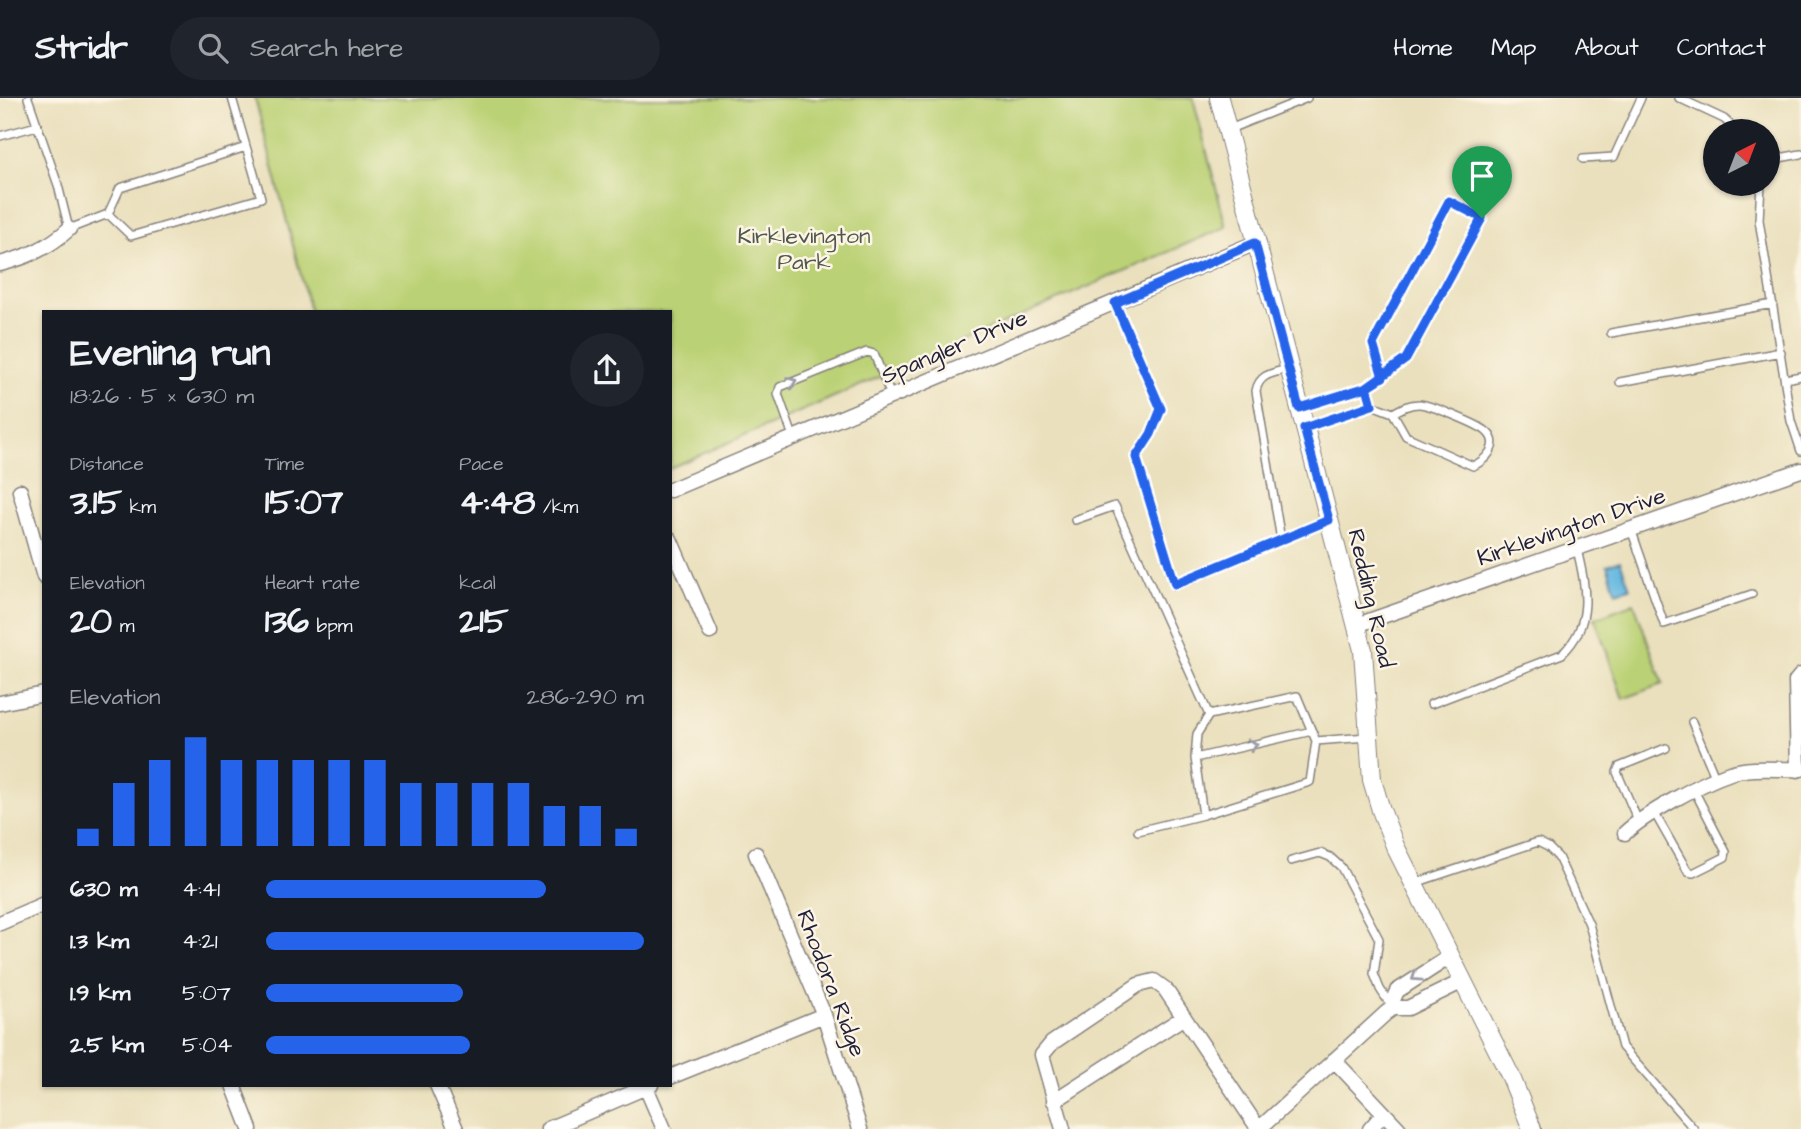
<!DOCTYPE html>
<html lang="en">
<head>
<meta charset="utf-8">
<style>
	:root { --surface:#171b24; --page:#20242c; --text:#f1f3f6; --muted:#9ea1a6; --line:#363941; --accent:#2563eb }
	body { margin:0; font-family:"Architects Daughter",sans-serif; background:var(--page); color:var(--text); height:100vh; display:flex; flex-direction:column; font-size:26px; white-space:nowrap }
	* { box-sizing:border-box; margin:0 }
	p { font-size:23px; color:var(--muted) }
	.icon { flex:none; width:38px; height:38px; fill:none; stroke:currentColor; stroke-width:2; stroke-linecap:round; stroke-linejoin:round }
	.map { position:relative; flex:1; overflow:hidden }
	.details { position:absolute; left:42px; top:212px; width:630px; height:777px; display:flex; flex-direction:column; background:var(--surface); border-radius:0px; box-shadow:0 2px 5px #0004 }
	.details>* { flex:none }
	.needle { width:46px; rotate:42deg }
	.fabs { position:absolute; left:1703px; top:21px; display:grid; gap:14px }
	.fabs a { display:grid; place-items:center; width:77px; height:77px; border-radius:50%; background:var(--surface); box-shadow:0 2px 5px #0004; font-size:35px }
	.pin { position:absolute; display:grid; place-items:center; width:60px; height:60px; color:#fff; margin:-72px -30px; border-radius:50% 50% 50% 0; rotate:-45deg; box-shadow:0 0 7px #0007 }
	.pin .icon { rotate:45deg }
	.round { display:grid; place-items:center; flex:none; width:74px; height:74px; border-radius:37px; background:var(--page) }
	.headline { display:flex; align-items:center; justify-content:space-between; height:119px; padding:0 28px }
	h1 { font-size:38px; font-weight:700; line-height:52px }
	.stats { display:grid; grid-template-columns:repeat(3,1fr); gap:10px; height:119px; padding:7px 28px }
	.stats div { display:grid; align-content:center }
	.stats b { font-size:35px; font-weight:700 }
	.stats small { font-size:19px; font-weight:400 }
	.stats p { font-size:19px }
	.chart { height:196px; padding:14px 28px }
	.chart p { display:flex; justify-content:space-between }
	.chart svg { width:100%; height:126px; margin-top:7px; stroke:var(--accent); stroke-width:6 }
	ul { padding:0 28px; list-style:none; font-size:23px }
	li { display:grid; grid-template-columns:112px 84px 1fr; align-items:center; height:52px }
	li i { height:18px; border-radius:9px; background:var(--accent) }
	header { display:flex; align-items:center; gap:42px; box-sizing:border-box; height:98px; padding:0 35px; background:var(--surface); border-bottom:2px solid var(--line) }
	header strong { font-size:33px }
	nav { display:flex; gap:38px; margin-inline-start:auto; font-size:24px }
	.search { width:490px; height:63px; background:var(--page); display:flex; align-items:center; gap:18px; box-sizing:border-box; padding:0 24px; border-radius:38px; color:var(--muted); font-size:26px }
	.map>svg:first-child { display:block }
	.green { fill:#bbd175; stroke:#6e7a58; stroke-width:2 }
	.water { fill:#63b8e0; stroke:#426d8e; stroke-width:2 }
	.lines { fill:none; stroke-linecap:round; stroke-linejoin:round }
	.service-casing { stroke:#86817c; stroke-width:10 }
	.minor-casing { stroke:#86817c; stroke-width:17 }
	.tertiary-casing { stroke:#86817c; stroke-width:20 }
	.service { stroke:#fff; stroke-width:7 }
	.minor { stroke:#fff; stroke-width:14 }
	.tertiary { stroke:#fff; stroke-width:18 }
	.oneway { stroke:#9c9ca7 }
	.route-casing { stroke:#fff; stroke-width:14 }
	.route { stroke:#2563eb; stroke-width:9 }
	.labels { text-anchor:middle; stroke-width:5; stroke-linejoin:round; paint-order:stroke }
	.park-label { font-size:23px; fill:#50574c; stroke:#fcf5e5 }
	.street-label { font-size:23px; fill:#22223b; stroke:#fcf5e5 }
</style>
</head>
<body>
<header>
<strong>Stridr</strong>
<div class="search"><svg class="icon" aria-label="search" viewBox="0 0 24 24"><circle cx="10" cy="10" r="6"/><path d="M15 15l6 6"/></svg>Search here</div>
<nav><a>Home</a><a>Map</a><a>About</a><a>Contact</a></nav>
</header>
<div class="map">
<svg width="1801" height="1031" viewBox="0 0 1801 1031">
	<rect width="100%" height="100%" fill="#fcf5e5"/>
	<filter id="ink" filterUnits="userSpaceOnUse"><feTurbulence type="fractalNoise" baseFrequency=".0143" numOctaves="2"/><feDisplacementMap in="SourceGraphic" scale="14" xChannelSelector="R" yChannelSelector="G"/><feConvolveMatrix kernelMatrix="1 2 1 2 8 2 1 2 1" color-interpolation-filters="sRGB"/></filter>
	<filter id="wash" filterUnits="userSpaceOnUse"><feTurbulence type="fractalNoise" baseFrequency=".00686" numOctaves="4" result="noise"/><feDisplacementMap in="SourceGraphic" scale="28" xChannelSelector="R" yChannelSelector="G"/><feGaussianBlur stdDeviation="1.57" result="paint"/><feColorMatrix in="noise" values="0 0 0 0 0 0 0 0 0 0 0 0 0 0 0 0 0 1.4 0 .05"/><feComposite in="paint" operator="in"/></filter>
	<g filter="url(#wash)">
		<rect width="100%" height="100%" fill="#eae0bd"/>
		<!-- green -->
		<path class="green" d="M255 0H1193L1226 129 670 370V214L310 213Z
			M1634 505 1663 586 1623 601 1595 520Z"/>
		<!-- water -->
		<path class="water" d="M1620 463 1630 490 1616 494 1607 467Z"/>
	</g>
	<g filter="url(#ink)">
		<g class="lines">
			<defs>
				<path id="service" d="M28 0 58 87 69 131 108 116 120 90 246 49
					M1679 0 1724 21 1737 33
					M1227 32 1307 0
					M0 38 37 28
					M1583 61 1614 59 1641 0
					M1768 62 1801 56
					M1761 86 1759 122 1791 323 1801 353
					M108 116 131 138 261 100 232 0
					M1115 205 1161 311 1151 336 1136 359 1175 487 1327 423
					M1611 235 1773 206
					M1383 279 1373 246 1449 103 1482 120 1406 261 1367 289 1372 307 1393 315 1406 338 1473 368C1486 362 1501 347 1487 334 1480 327 1429 306 1419 306 1409 306 1402 310 1393 315
					M1785 281 1801 278
					M1620 284 1781 254
					M1301 309 1367 289
					M1305 329 1372 307
					M794 341 778 296 780 289 867 254 874 256 891 298
					M1075 422 1115 408 1209 617
					M1631 431 1664 526 1752 496
					M1281 442 1256 293C1259 276 1273 275 1288 271
					M1297 598 1316 643 1310 684 1203 717 1195 660 1197 636 1209 617Z
					M1431 606 1562 556C1594 526 1586 490 1577 451
					M1692 624 1716 681
					M1316 643 1367 639
					M1195 660 1312 633
					M1654 714 1688 774 1693 775 1725 759 1726 754 1694 692
					M1638 723 1617 674 1619 669 1666 650
					M1138 733 1203 717
					M1291 763 1320 755 1330 759 1341 769 1379 841 1374 876 1380 891 1391 908
					M1415 785 1538 744 1548 749 1558 759 1589 826 1622 949 1694 1031"/>
				<path id="minor" d="M0 166C27 159 48 150 69 131
					M670 392 1255 145
					M20 393 44 479
					M670 441 710 534
					M1357 527 1801 372
					M0 605 44 596
					M1798 672 1796 583 1801 577
					M1625 735C1645 716 1703 684 1730 675 1752 668 1778 672 1801 671
					M756 756 824 917 860 1031
					M0 825 44 806
					M1393 910V902L1397 893 1451 858
					M1334 962 1399 1031
					M670 979 824 917
					M233 987 250 1031
					M437 987 456 1031
					M645 987 664 1031
					M1054 1003 1184 919
					M548 1031 651 987
					M1063 1031 1042 957 1052 945 1138 887 1154 883 1165 891 1258 1030
					M1259 1031 1386 915 1393 910H1408L1463 883
					M1370 1031 1384 1015"/>
				<path id="tertiary" d="M1219 0 1363 552 1372 682 1381 712 1395 748 1511 979 1532 1031"/>
			</defs>
			<!-- service casing -->
			<use href="#service" class="service-casing"/>
			<!-- minor casing -->
			<use href="#minor" class="minor-casing"/>
			<!-- tertiary casing -->
			<use href="#tertiary" class="tertiary-casing"/>
			<!-- service -->
			<use href="#service" class="service"/>
			<!-- minor -->
			<use href="#minor" class="minor"/>
			<!-- tertiary -->
			<use href="#tertiary" class="tertiary"/>
		</g>
		<!-- one-way arrows -->
		<defs><path id="oneway-chevron" d="M-2-3.5L2.5 0L-2 3.5" fill="none" stroke-width="1.6" stroke-linecap="round" stroke-linejoin="round" transform="scale(1.75)"/></defs>
		<g class="oneway">
			<use href="#oneway-chevron" transform="translate(792 284) rotate(-22)"/>
			<use href="#oneway-chevron" transform="translate(1253 647) rotate(-13)"/>
			<use href="#oneway-chevron" transform="translate(1416 879) rotate(146)"/>
		</g>
	</g>
	<g class="lines" filter="url(#ink)">
		<defs>
			<path id="route" d="M1482 120 1406 261 1367 289 1372 307 1304 330 1329 422 1175 486 1136 359 1151 336 1161 311 1115 205 1255 145 1299 310 1367 289 1383 279 1373 246 1449 103 1482 120"/>
		</defs>
		<!-- route casing -->
		<use href="#route" class="route-casing"/>
		<!-- route -->
		<use href="#route" class="route"/>
	</g>
	<g class="labels">
		<!-- park labels -->
		<g class="park-label">
			<text x="804" y="145">Kirklevington<tspan x="804" dy="26">Park</tspan></text>
		</g>
		<!-- street labels -->
		<g class="street-label">
			<text transform="translate(954 248) rotate(-23)" y="8">Spangler Drive</text>
			<text transform="translate(1571 428) rotate(-19)" y="8">Kirklevington Drive</text>
			<text transform="translate(1372 500) rotate(77)" y="8">Redding Road</text>
			<text transform="translate(832 885) rotate(69)" y="8">Rhodora Ridge</text>
		</g>
	</g>
</svg>
<div class="fabs">
<a><svg class="needle" viewBox="-14 -14 28 28"><path d="M0-13l5 13h-10z" fill="#e53935"/><path d="M0 13l5-13h-10z" fill="#9ea1a6"/></svg></a>
</div>
<div class="pin" style="left:1482px;top:120px;background:#1e9e55"><svg class="icon" aria-label="arrive" viewBox="0 0 24 24"><path d="M6 21V4h12l-3 4 3 4H6"/></svg></div>
<section class="details">
<div class="headline"><div><h1>Evening run</h1><p>18:26 · 5 × 630 m</p></div><a class="round"><svg class="icon" aria-label="share" viewBox="0 0 24 24"><path d="M12 15V3M7 8l5-5 5 5M5 13v7h14v-7"/></svg></a></div>
<div class="stats">
<div><p>Distance</p><b>3.15<small> km</small></b></div>
<div><p>Time</p><b>15:07</b></div>
<div><p>Pace</p><b>4:48<small> /km</small></b></div>
</div>
<div class="stats">
<div><p>Elevation</p><b>20<small> m</small></b></div>
<div><p>Heart rate</p><b>136<small> bpm</small></b></div>
<div><p>kcal</p><b>215</b></div>
</div>
<div class="chart"><p><span>Elevation</span>286–290 m</p>
<svg viewBox="0 0 160 44" preserveAspectRatio="none"><path d="M5 44V38M15 44V22M25 44V14M35 44V6M45 44V14M55 44V14M65 44V14M75 44V14M85 44V14M95 44V22M105 44V22M115 44V22M125 44V22M135 44V30M145 44V30M155 44V38"/></svg>
</div>
<ul>
<li><b>630 m</b>4:41<i style="width:74%"></i></li>
<li><b>1.3 km</b>4:21<i style="width:100%"></i></li>
<li><b>1.9 km</b>5:07<i style="width:52%"></i></li>
<li><b>2.5 km</b>5:04<i style="width:54%"></i></li>
</ul>
</section>
</div>
</body>
</html>
